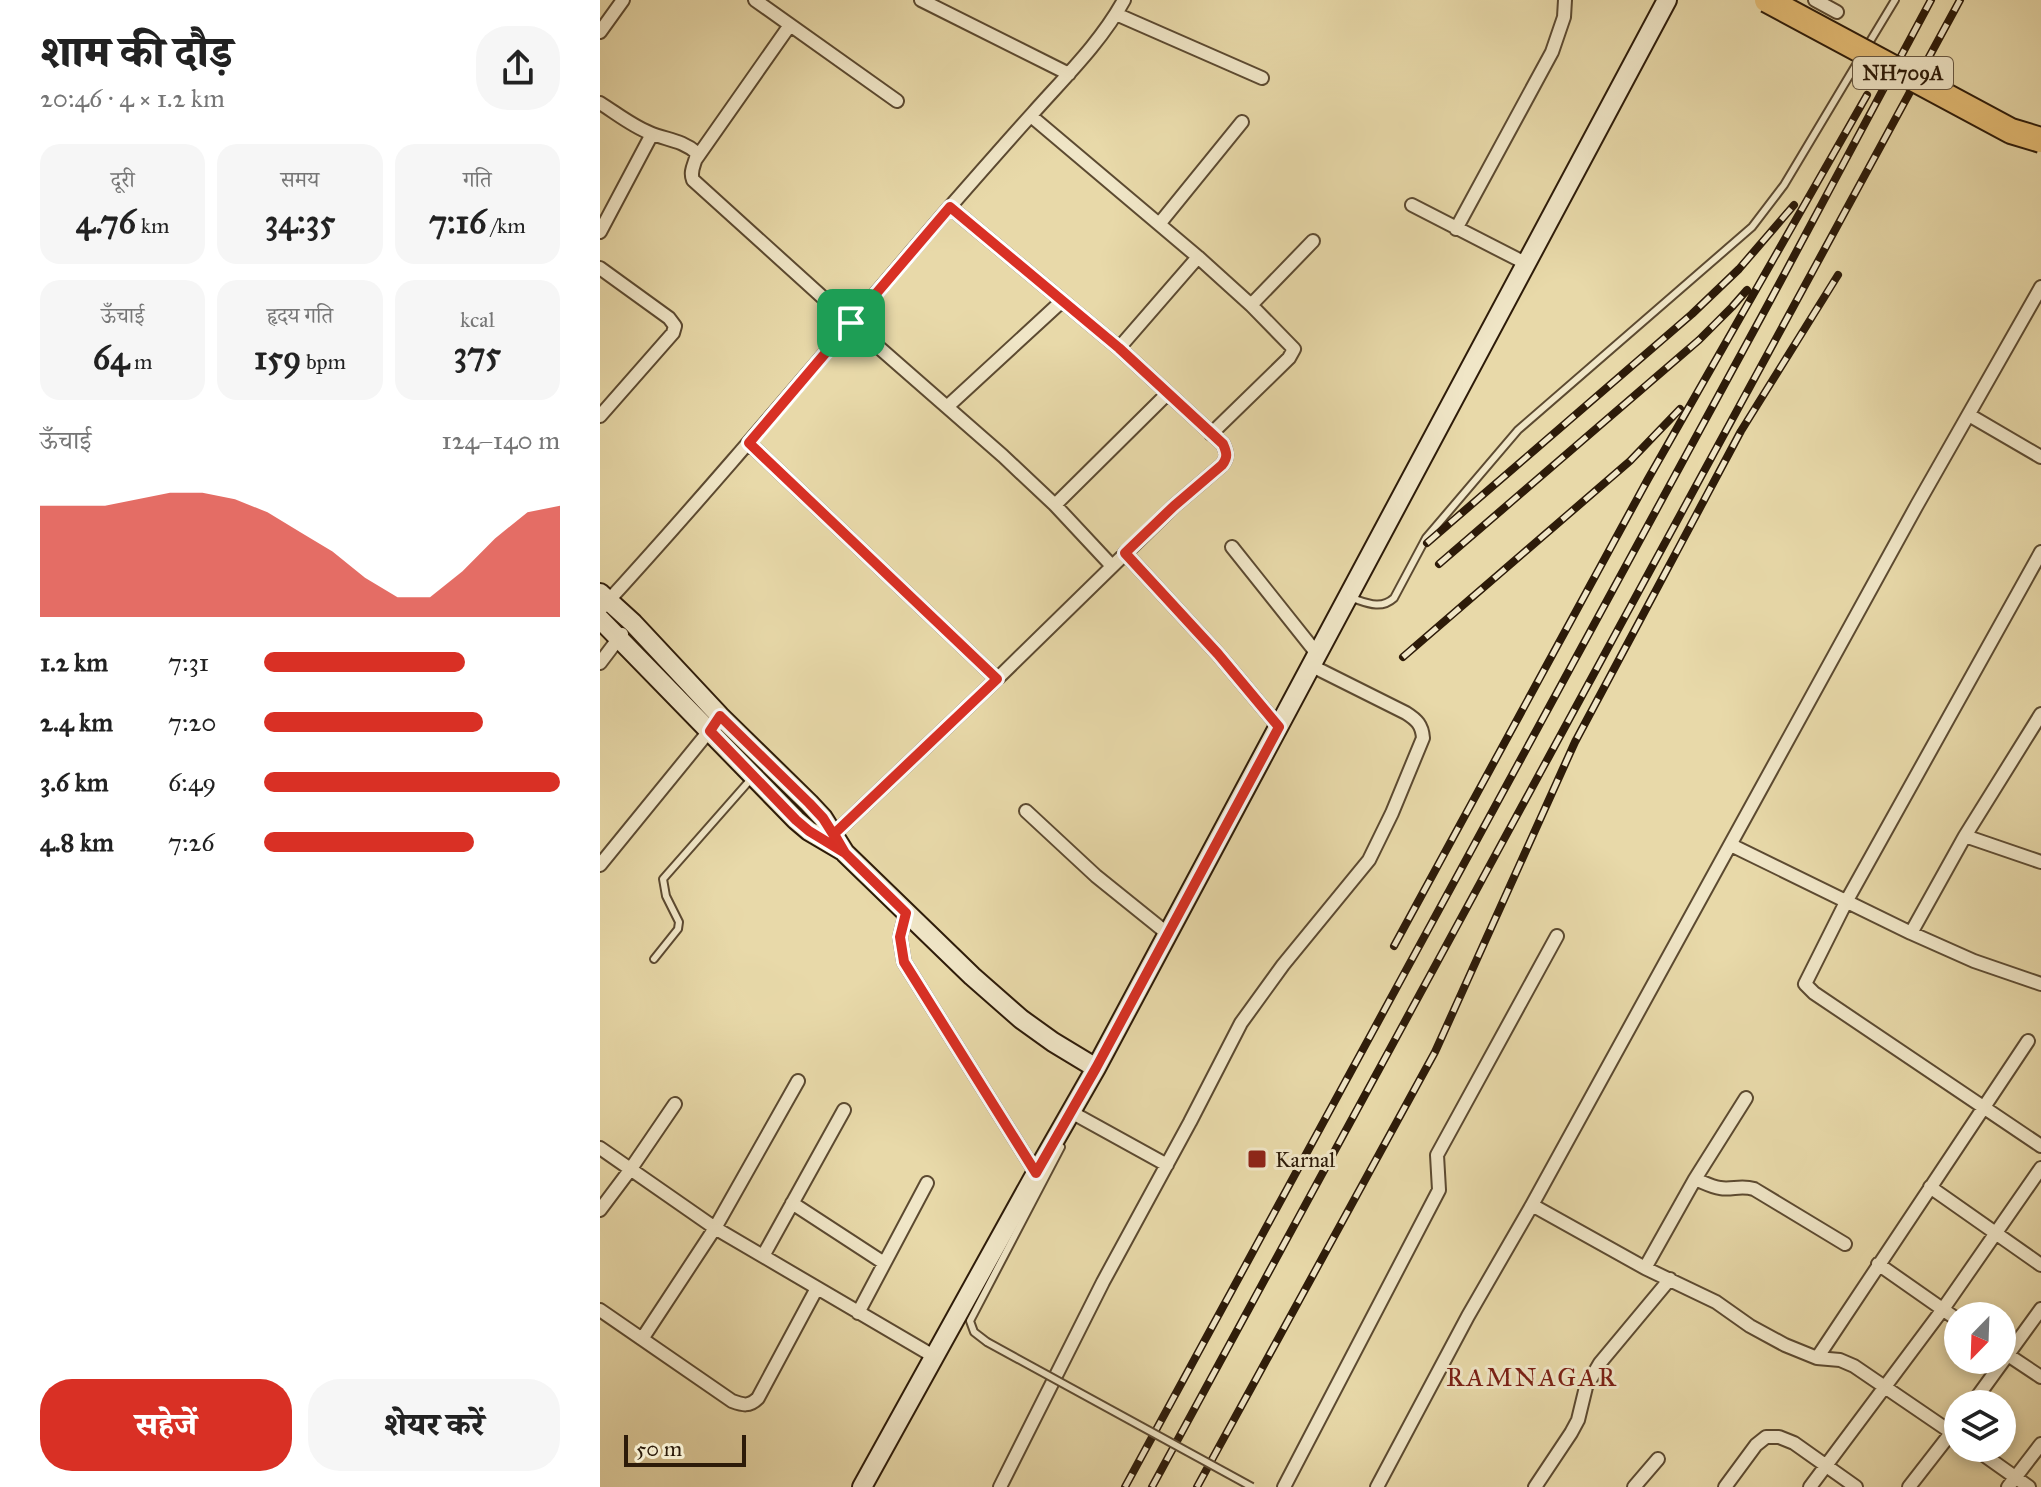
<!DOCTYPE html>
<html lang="hi">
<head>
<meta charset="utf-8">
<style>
	:root { --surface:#fff; --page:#f6f6f6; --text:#222; --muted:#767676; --accent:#d93025 }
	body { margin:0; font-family:"IM FELL Great Primer","Noto Serif Devanagari",serif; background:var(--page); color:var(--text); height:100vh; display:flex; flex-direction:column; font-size:30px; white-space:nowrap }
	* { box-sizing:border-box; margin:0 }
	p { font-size:26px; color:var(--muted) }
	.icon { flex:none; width:44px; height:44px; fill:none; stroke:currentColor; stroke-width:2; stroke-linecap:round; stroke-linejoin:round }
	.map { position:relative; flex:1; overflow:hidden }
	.sheet { display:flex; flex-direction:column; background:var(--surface); width:600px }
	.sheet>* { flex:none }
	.needle { width:52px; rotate:203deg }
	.tools { position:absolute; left:1344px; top:1302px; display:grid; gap:16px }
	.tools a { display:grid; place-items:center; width:72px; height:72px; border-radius:50%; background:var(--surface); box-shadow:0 4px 12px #0003; font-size:40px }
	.scale { position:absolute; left:24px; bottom:20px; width:122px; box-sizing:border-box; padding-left:8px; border:4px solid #2d1b09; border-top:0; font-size:22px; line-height:28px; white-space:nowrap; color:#2d1b09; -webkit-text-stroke:6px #f0e6c7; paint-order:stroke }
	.pin { position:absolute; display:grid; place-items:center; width:68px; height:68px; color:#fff; margin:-34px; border-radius:16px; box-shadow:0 4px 12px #0006 }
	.round { display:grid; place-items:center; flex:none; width:84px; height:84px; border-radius:32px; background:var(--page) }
	.headline { display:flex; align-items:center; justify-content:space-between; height:136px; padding:0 40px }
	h1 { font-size:44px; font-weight:800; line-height:60px }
	.metrics { display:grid; grid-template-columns:repeat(3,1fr); gap:12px; height:136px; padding:8px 40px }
	.metrics div { display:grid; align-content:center; border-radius:20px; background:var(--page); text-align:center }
	.metrics b { font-size:34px; font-weight:800 }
	.metrics small { font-size:22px; font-weight:400 }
	.metrics p { font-size:22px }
	.chart { height:224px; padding:16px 40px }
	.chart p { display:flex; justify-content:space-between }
	.chart svg { width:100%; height:144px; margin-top:8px; fill:var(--accent); opacity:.7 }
	.button { display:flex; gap:16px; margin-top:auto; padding:16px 40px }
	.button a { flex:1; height:92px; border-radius:32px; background:var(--accent); color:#fff; font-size:32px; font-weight:800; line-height:92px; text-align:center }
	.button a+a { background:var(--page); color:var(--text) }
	ul { padding:0 40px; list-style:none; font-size:26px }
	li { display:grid; grid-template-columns:128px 96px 1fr; align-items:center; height:60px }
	li i { height:20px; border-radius:10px; background:var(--accent) }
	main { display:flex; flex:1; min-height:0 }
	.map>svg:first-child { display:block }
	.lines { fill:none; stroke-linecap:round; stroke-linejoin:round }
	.lane-casing { stroke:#5c4a31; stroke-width:10 }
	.street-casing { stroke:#5c4a31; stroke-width:16 }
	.secondary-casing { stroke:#2d1b09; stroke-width:22 }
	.lane { stroke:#f0e6c7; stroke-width:6 }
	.street { stroke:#f0e6c7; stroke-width:12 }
	.secondary { stroke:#f0e6c7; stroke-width:18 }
	.rail-casing { stroke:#2d1b09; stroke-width:8 }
	.rail { stroke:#f0e6c7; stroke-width:5; stroke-dasharray:15; stroke-linecap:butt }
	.lane-bridge-casing { stroke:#5c4a31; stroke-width:10; stroke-linecap:butt }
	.highway-bridge-casing { stroke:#2d1b09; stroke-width:28; stroke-linecap:butt }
	.lane-bridge { stroke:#f0e6c7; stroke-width:6 }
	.highway-bridge { stroke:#e4bc74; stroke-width:24 }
	.route-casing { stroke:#fff; stroke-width:16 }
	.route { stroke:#d93025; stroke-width:10 }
	.poi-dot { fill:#8f2418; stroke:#f0e6c7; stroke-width:3 }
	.labels { text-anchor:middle; stroke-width:6; stroke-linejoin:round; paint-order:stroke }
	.shield { fill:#f0e6c7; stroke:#685842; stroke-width:2 }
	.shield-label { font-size:20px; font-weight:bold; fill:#2d1b09 }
	.poi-label { font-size:22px; fill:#2d1b09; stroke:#f0e6c7; text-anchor:start }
	.quarter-label { font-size:26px; letter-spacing:2px; fill:#7a1f14; stroke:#f0e6c7 }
</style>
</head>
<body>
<main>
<section class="sheet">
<div class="headline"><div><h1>शाम की दौड़</h1><p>20:46 · 4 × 1.2 km</p></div><a class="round"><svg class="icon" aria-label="share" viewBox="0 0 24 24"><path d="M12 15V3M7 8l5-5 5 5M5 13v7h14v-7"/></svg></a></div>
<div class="metrics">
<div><p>दूरी</p><b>4.76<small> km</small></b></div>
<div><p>समय</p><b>34:35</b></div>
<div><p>गति</p><b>7:16<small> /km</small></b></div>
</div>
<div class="metrics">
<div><p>ऊँचाई</p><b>64<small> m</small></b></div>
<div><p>हृदय गति</p><b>159<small> bpm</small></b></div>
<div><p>kcal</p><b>375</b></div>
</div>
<div class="chart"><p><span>ऊँचाई</span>124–140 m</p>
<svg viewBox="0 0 160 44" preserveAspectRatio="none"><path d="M0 44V10L10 10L20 10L30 8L40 6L50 6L60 8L70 12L80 18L90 24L100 32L110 38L120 38L130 30L140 20L150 12L160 10V44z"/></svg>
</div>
<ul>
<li><b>1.2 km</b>7:31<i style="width:68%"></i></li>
<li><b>2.4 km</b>7:20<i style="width:74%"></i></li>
<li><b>3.6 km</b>6:49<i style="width:100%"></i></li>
<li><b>4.8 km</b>7:26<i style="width:71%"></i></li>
</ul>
<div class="button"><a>सहेजें</a><a>शेयर करें</a></div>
</section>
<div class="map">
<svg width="1441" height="1487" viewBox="0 0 1441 1487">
	<rect width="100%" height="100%" fill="#e8d9a9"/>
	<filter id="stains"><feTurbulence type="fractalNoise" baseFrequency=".0025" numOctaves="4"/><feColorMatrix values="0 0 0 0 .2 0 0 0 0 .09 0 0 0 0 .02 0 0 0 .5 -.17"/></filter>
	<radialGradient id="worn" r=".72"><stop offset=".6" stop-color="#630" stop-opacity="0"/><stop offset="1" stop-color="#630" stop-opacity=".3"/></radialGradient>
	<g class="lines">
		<defs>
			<path id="lane" d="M1266 48 1295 0
				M752 598C767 603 781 610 794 598L826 538 918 430 1152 227 1184 185 1260 58
				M54 959 78 929 79 922 66 896 63 879 151 779
				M387 1342 374 1332 370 1321 461 1147"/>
			<path id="street" d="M155 0 297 101
				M321 0 469 74
				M1215 0 1237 12
				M516 14 662 78
				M0 32 23 0
				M0 103C16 113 32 126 50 133 67 140 82 140 97 153 96 163 89 170 93 180L251 323 403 456 455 505 512 566
				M431 116 598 257 651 305 694 349 689 358 611 434
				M96 159 190 25
				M812 205 927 264
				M560 223 642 122
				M856 229 952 52 964 17 965 0
				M0 232 52 134
				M0 268 69 318 75 326 73 333 0 416
				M651 305 713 241
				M519 348 598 257
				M348 406 462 301
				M1369 415 1441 457
				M149 443 397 679
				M455 505 567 394
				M632 547 718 655
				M1441 552 1246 902 1205 984 1214 993 1441 1146
				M525 553 618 654 679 727
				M0 610C120 479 233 343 349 208 377 176 405 144 433 113 465 77 501 42 524 0
				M0 663 22 634
				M426 811 496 876 568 934
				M234 834 397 679 574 506 622 465C628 457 627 453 623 444L519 348 350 207
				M1365 836 1441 862
				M1131 845 1311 933 1374 961 1441 984
				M0 865 114 725
				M306 913 300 937 304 962 436 1173
				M1311 933 1365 836 1441 714
				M471 1112 567 1165
				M0 1148 115 1228 335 1357
				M1095 1179C1103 1182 1112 1187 1120 1188 1132 1190 1141 1185 1154 1189L1245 1244
				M1330 1187 1441 1265
				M192 1203 284 1263
				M932 1205 1045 1268 1116 1302 1150 1326 1185 1345 1217 1358 1240 1360 1254 1366 1358 1437
				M0 1210 30 1170 75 1104
				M163 1256 244 1110
				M1278 1264 1358 1320
				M1045 1268 1095 1179 1146 1098
				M0 1310 132 1401C143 1405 149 1407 158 1398L217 1288
				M258 1313 327 1183
				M42 1339 115 1228 198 1081
				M1402 1351 1441 1377
				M1217 1358 1428 1041
				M1372 1404 1441 1309
				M1374 1448 1429 1487
				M400 1487 503 1282 590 1122 641 1023 683 965 769 860 792 813 823 738C822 725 817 720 806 713L712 666
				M684 1487 839 1190 837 1155 957 936
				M777 1487 868 1316 932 1205 1317 505 1441 287
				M935 1487 971 1433 978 1420 986 1387 1000 1363 1070 1279
				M1034 1487 1058 1459
				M1125 1487 1156 1445 1166 1437H1179L1194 1443 1256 1487
				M1210 1487 1343 1309 1441 1168
				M1309 1487 1358 1424
				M1408 1487 1441 1444"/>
			<path id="secondary" d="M0 593 33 623 120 716 209 803 223 818 245 853 372 976 421 1019 453 1042 496 1068
				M0 619 196 820 209 831 243 851
				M262 1487 436 1173 496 1068 1067 0"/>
		</defs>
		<!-- lane casing -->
		<use href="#lane" class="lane-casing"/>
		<!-- street casing -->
		<use href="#street" class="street-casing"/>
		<!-- secondary casing -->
		<use href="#secondary" class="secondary-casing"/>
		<!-- lane -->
		<use href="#lane" class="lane"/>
		<!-- street -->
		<use href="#street" class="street"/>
		<!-- secondary -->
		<use href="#secondary" class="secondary"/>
		<defs>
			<path id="rail" d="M827 543 1092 314 1139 269 1194 205
				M839 564 1099 340 1132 307 1147 290
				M803 657 1030 461 1080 409
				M794 946 1048 479 1267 95
				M525 1487 1171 299 1331 0
				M552 1487 1360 0
				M597 1487 835 1052 975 742 1141 431 1238 275"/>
		</defs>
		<!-- rail casing -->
		<use href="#rail" class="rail-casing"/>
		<!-- rail -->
		<use href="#rail" class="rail"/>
		<defs>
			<path id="lane-bridge" d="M387 1342 652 1487"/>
			<path id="highway-bridge" d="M1167 0 1411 131 1441 140"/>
		</defs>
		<!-- lane-bridge casing -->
		<use href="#lane-bridge" class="lane-bridge-casing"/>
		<!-- highway-bridge casing -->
		<use href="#highway-bridge" class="highway-bridge-casing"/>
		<!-- lane-bridge -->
		<use href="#lane-bridge" class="lane-bridge"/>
		<!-- highway-bridge -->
		<use href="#highway-bridge" class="highway-bridge"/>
	</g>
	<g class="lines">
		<defs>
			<path id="route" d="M251 323 149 443 397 679 234 834 245 853 209 831 196 820 110 731 120 716 209 803 223 818 245 853 306 913 300 937 304 962 436 1173 496 1068 679 727 618 654 525 553 574 506 622 465C628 457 627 453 623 444L519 348 350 207 251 323"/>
		</defs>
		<!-- route casing -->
		<use href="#route" class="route-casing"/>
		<!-- route -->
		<use href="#route" class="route"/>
	</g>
	<!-- markers -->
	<rect class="poi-dot" x="647" y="1149" width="20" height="20" rx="4"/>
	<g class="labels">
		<!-- shield labels -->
		<rect class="shield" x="1253" y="57" width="100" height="32" rx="6"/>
		<g class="shield-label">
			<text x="1303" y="80">NH709A</text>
		</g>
		<!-- poi labels -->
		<g class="poi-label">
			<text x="675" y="1167">Karnal</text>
		</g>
		<!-- quarter labels -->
		<g class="quarter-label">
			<text x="932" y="1386">RAMNAGAR</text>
		</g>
	</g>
	<rect width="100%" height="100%" filter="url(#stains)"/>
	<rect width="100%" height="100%" fill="url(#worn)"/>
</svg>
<div class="tools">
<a><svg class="needle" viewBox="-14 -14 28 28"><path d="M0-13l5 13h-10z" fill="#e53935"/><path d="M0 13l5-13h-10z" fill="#767676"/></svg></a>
<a><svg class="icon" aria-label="layers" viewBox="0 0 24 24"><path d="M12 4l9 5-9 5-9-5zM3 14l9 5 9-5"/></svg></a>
</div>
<div class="scale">50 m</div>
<div class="pin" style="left:251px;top:323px;background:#1e9e55"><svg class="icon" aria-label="arrive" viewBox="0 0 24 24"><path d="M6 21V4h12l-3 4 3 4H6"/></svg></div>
</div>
</main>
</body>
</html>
